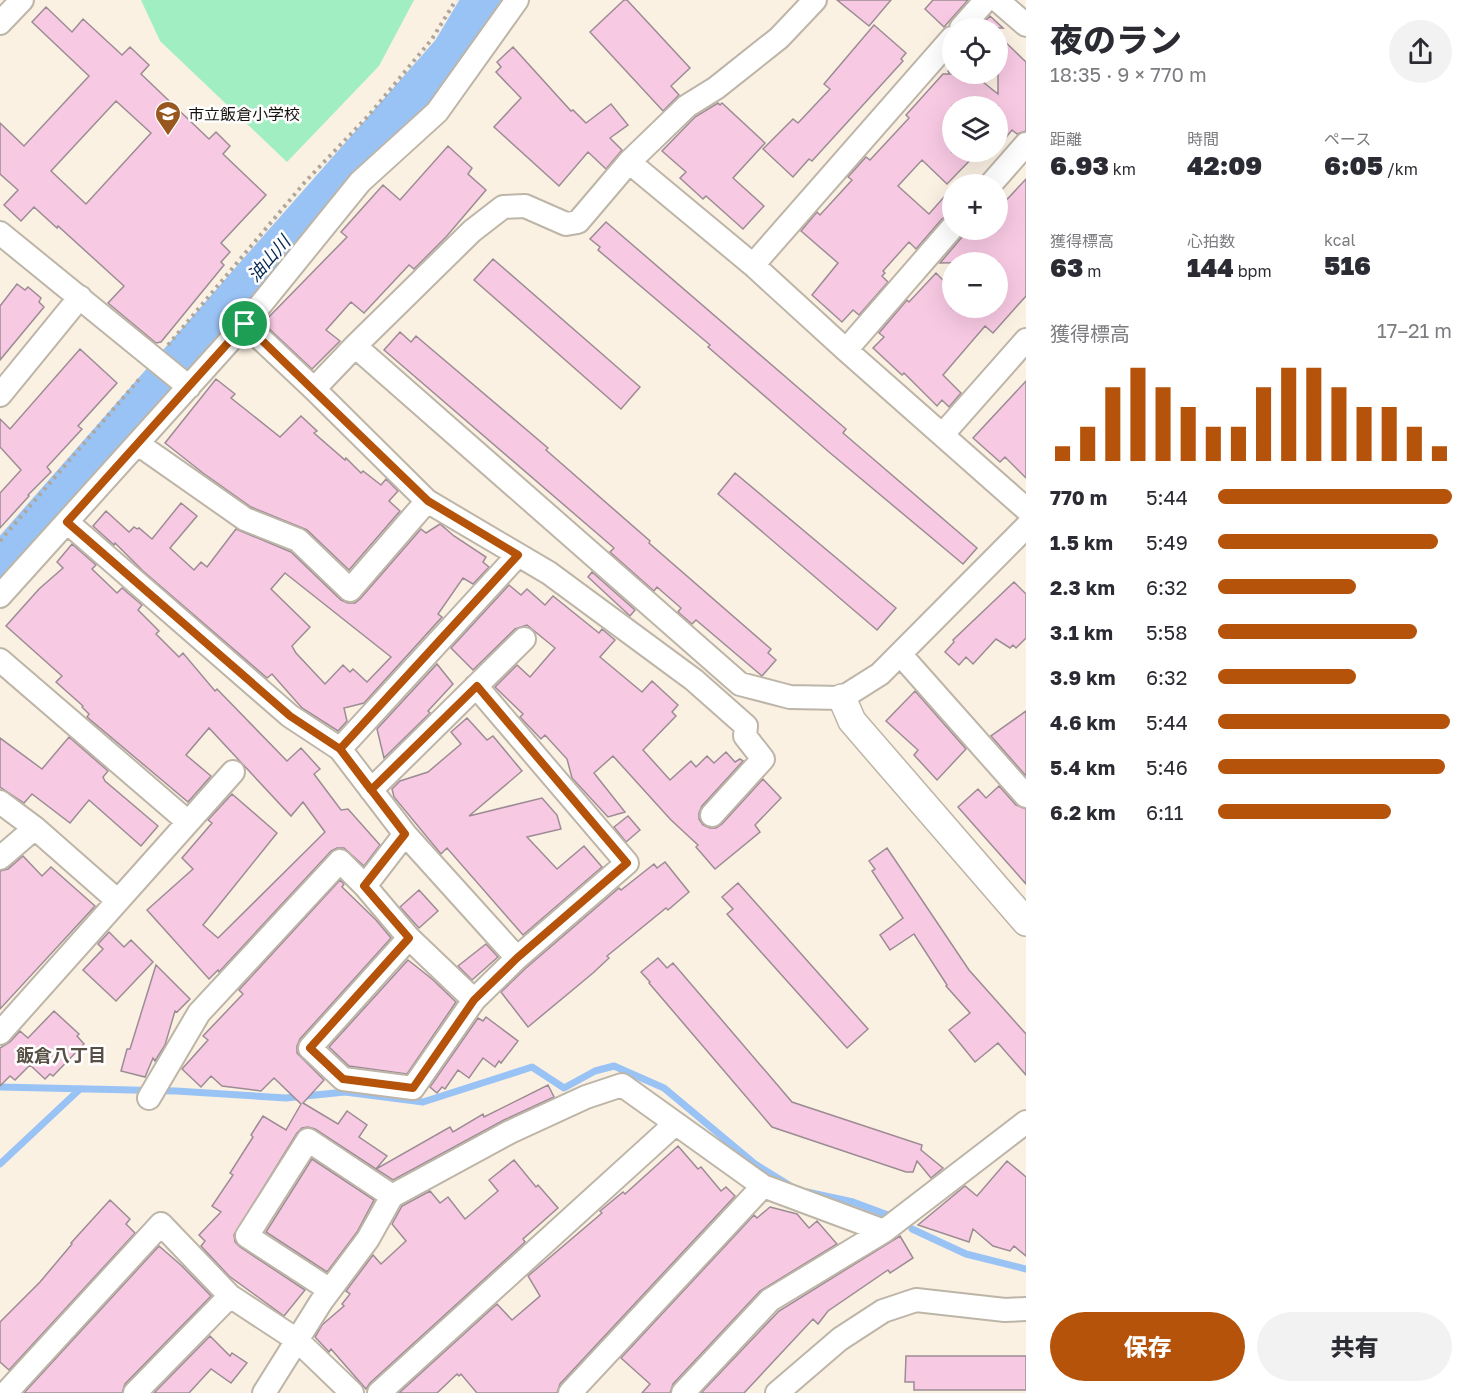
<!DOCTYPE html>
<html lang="ja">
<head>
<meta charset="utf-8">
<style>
	:root { --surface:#fff; --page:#f2f2f3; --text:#2b2b33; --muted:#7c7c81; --accent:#b45309 }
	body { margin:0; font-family:"Golos Text","Noto Sans JP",sans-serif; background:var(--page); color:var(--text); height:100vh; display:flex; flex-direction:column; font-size:22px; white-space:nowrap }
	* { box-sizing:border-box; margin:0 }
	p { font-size:20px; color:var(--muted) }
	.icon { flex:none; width:33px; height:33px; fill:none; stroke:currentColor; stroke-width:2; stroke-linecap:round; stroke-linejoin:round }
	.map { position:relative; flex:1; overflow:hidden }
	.panel { display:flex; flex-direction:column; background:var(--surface); width:450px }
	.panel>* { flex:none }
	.fabs { position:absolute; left:942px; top:18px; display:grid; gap:12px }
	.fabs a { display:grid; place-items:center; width:66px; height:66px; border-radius:50%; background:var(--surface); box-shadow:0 6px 24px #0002; font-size:30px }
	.pin { position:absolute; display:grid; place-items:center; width:51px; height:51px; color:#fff; margin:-26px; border:3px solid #fff; border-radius:50%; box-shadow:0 2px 6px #0007 }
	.round { display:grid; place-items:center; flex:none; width:63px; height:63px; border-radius:32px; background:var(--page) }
	.overview { display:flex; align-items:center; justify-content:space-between; height:102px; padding:0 24px }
	h1 { font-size:33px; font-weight:800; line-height:45px }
	.figures { display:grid; grid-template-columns:repeat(3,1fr); gap:9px; height:102px; padding:6px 24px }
	.figures div { display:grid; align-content:center }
	.figures b { font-size:26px; font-weight:800 }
	.figures small { font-size:16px; font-weight:400 }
	.figures p { font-size:16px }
	.chart { height:168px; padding:12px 24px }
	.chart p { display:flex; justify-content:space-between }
	.chart svg { width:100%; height:108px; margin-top:6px; stroke:var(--accent); stroke-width:6 }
	.primary-button { display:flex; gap:12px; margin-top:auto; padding:12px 24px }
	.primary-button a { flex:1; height:69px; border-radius:36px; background:var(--accent); color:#fff; font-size:24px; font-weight:800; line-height:69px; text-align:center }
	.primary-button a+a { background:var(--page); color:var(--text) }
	ul { padding:0 24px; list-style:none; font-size:20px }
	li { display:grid; grid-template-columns:96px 72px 1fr; align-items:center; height:45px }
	li i { height:15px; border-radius:8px; background:var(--accent) }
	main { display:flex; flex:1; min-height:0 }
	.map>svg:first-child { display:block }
	.green { fill:#a1eec3 }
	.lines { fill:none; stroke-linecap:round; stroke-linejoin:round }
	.stream { stroke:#9ac3f5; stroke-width:7 }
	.river { stroke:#9ac3f5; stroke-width:39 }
	.building { fill:#f8c9e3; stroke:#9c8c94; stroke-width:1.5; fill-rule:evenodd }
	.minor-casing { stroke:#bdb5a7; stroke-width:26 }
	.tertiary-casing { stroke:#bdb5a7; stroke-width:30 }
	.path { stroke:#afa79c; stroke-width:4; stroke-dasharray:3 4.5; stroke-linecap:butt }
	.minor { stroke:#fff; stroke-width:22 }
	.tertiary { stroke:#fff; stroke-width:27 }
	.route-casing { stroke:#fff; stroke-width:12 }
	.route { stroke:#b45309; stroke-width:8 }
	.labels { text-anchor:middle; stroke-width:5; stroke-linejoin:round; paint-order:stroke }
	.poi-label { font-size:16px; fill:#17140f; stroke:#fff; text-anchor:start }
	.water-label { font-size:18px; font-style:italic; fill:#062a50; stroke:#fff }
	.neighbourhood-label { font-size:18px; font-weight:bold; fill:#574f43; stroke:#fff }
</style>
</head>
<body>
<main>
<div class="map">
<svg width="1026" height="1393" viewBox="0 0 1026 1393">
	<rect width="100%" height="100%" fill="#fbf1e3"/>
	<!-- green -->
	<path class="green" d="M141 0H414L379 66 287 162 160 41Z"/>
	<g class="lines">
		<!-- stream -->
		<path class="stream" d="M0 1087 176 1091 286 1098 345 1092 423 1102 532 1067 564 1088 595 1071 614 1066 664 1088 755 1164 789 1185
			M0 1164 80 1089
			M807 1192 853 1202 888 1215
			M912 1229 966 1254 1026 1269"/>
		<!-- river -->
		<path class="river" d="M0 565 451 52 482 0"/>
	</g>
	<!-- building -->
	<path class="building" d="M624 0H627L690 68 671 86 679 95 663 111 590 32Z
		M837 0H891L869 26Z
		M933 0H968L944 27 925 9Z
		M46 7 72 32 83 19 122 55 130 47 149 65 141 74 209 139 216 132 230 146 223 154 266 195 221 243 230 252 221 262 224 265 161 342 156 343 108 303 124 286 58 226 57 228 34 207 21 221 4 205 18 190 0 174V123L24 146 89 76 32 22ZM116 101 151 133 86 204 51 171Z
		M990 16 1003 28H979Z
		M874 25 906 53 901 59 903 61 812 161 809 159 793 177 763 149 793 119 798 123 830 89 824 84Z
		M998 35 1026 62V131L1017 134 1012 130 998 147V106H986L976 97 968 106H952V152H978L947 184 922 160 898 186 929 214 952 188V215L942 219 916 249 909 242 883 271 885 273 882 276 888 282 859 315 853 310 842 322 812 295 838 263 801 231 817 212 820 215 852 180 848 177 866 157 870 160 909 118 906 115 943 74H950L948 71 952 66V74H973L998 94Z
		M513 47 571 111 573 110 586 123 611 104 628 125 610 138 622 150 606 169 588 152 559 186 494 127 521 98 496 72 501 67 497 62Z
		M718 103 720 105 722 103 765 143 733 178 764 206 743 229 706 196 703 199 680 178 686 172 662 151 695 117Z
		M448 146 472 168 468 174 486 190 446 237 414 269 409 265 364 313 351 302 326 330 340 341 312 369 263 323 347 237 341 232 383 185 400 200Z
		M1026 179V296L993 333 985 326 943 375 961 393 949 407 942 400 937 406 904 373 902 375 873 348 884 337 879 333 907 300 909 302 936 273 952 289V308H998V262L940 263 962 237 965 230H998V209Z
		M606 222 846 429 843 433 977 548 963 564 829 452 708 347 710 345 598 250 600 247 590 239Z
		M493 259 640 387 621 409 474 280Z
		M17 284 25 290 28 287 41 298 39 302 44 307 0 360V306Z
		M400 332 411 342 416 336 548 448 546 450 650 541 649 543 771 649 768 653 776 660 762 676 696 620 692 624 678 612 681 608 657 587 654 591 610 552 614 548 384 350Z
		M80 349 117 383 78 426 82 429 47 467 51 472 28 495 29 496 0 528V493L21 470 0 447V419L10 429Z
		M216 379 235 394 231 398 280 437 301 416 317 431 314 433 345 460 346 458 361 473 363 471 381 485 386 479 398 491 389 501 400 511 349 570 307 530 251 507 203 473 165 443Z
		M1026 381V478L1005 457 1000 462 973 438Z
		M735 473 896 608 877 630 718 494Z
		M181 503 197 516 170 548 194 570 201 562 207 567 236 529 291 552 341 600 348 603H355L360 599 421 529 426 533 440 524 454 536 486 557 483 562 489 567 473 584 463 578 438 614 442 617 364 703 344 708 347 721 338 731 302 708 272 674 267 678 143 571 115 543 114 545 93 526 106 511 129 532 134 527 137 529 139 528 152 539ZM285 573 391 657 367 682 353 669 350 672 343 665 325 684 296 653 292 646 310 627 271 589Z
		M72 544 96 565 92 569 117 593 122 588 142 605 138 610 159 631 156 634 179 657 183 653 215 691 217 689 287 761 301 748 320 769 314 774 341 810 348 809 380 845 364 866 344 848H337L331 851 219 972 218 970 209 979 147 910 193 869 182 858 212 823 208 820 232 794 277 833 203 925 218 938 325 832 303 802 291 816 209 728 186 755 211 776 188 802 87 717 89 714 82 707 83 706 56 682 62 676 6 626 39 589 63 568 57 562Z
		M592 572 635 610 630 616 588 577Z
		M1014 582 1026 594V638L1016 648 1013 645 1010 648 996 639 973 664 966 657 959 665 945 652 954 642 953 640Z
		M509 585 521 595 527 589 545 605 553 596 599 633 602 629 615 640 600 657 642 692 652 681 678 705 672 712 676 716 643 750 670 780 691 761 696 767 707 756 714 763 726 752 735 762 740 759 743 761 702 806 699 813V819L703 825 710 828H716L722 824 763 779 781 798 755 825 760 832 715 869 696 847 698 845 671 820 613 756 594 773 625 812 608 817 572 778 567 759 545 735 541 739 520 717 523 714 495 687 517 665 530 677 555 648 527 625 515 629 473 670 451 648Z
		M437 664 453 684 428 711 430 713 384 758 377 729Z
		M915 691 966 749 937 780 914 755 918 750 886 721Z
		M1026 711V776L991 736Z
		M467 718 487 740 493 736 522 771 469 816 542 798 557 815 561 829 527 837 557 869 584 846 602 867 523 935 447 848 441 854 394 797 392 789 400 781 428 772 461 744 451 732Z
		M69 737 108 771 103 777 105 781 158 826 141 846 89 800 70 823 32 794 24 803 0 787V738L42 769Z
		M999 786 1016 805 1026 809V884L958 807 978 789 986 798Z
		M628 816 640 830 626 842 614 827Z
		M887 848 969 970 1026 1034V1075L998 1043 975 1062 949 1030 970 1013 946 986 947 985 914 934 890 950 880 935 903 918 872 871 875 869 869 861Z
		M23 856 42 876 51 867 95 906 0 1009V871L8 869Z
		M665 862 689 892 668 910 666 908 607 956 609 958 593 973 528 1027 501 992 526 968 619 888 621 890 654 864 657 868Z
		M340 880 344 884 342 887 376 920 391 938 300 1039 297 1046V1053L324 1080 303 1103 338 1124 347 1111 367 1125 359 1137 387 1156 376 1169 315 1129 308 1127 302 1128 297 1133 234 1235 235 1242 240 1247 305 1290 284 1316 229 1276 201 1246 205 1241 199 1235 221 1212 212 1206 233 1175 230 1173 253 1137 251 1135 263 1116 286 1130 301 1104 274 1078 261 1091 222 1086 211 1076 201 1087 182 1069 208 1040 203 1036 243 994 239 990Z
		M738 883 868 1029 847 1048 727 914 733 909 722 897Z
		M419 890 438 911 419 928 400 907Z
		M109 932 124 947 131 940 153 962 116 1001 83 970 103 949 98 944Z
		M486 944 498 957 472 980 458 966Z
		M658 958 667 968 673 963 792 1102 922 1145 921 1150 943 1168 931 1178 917 1161 913 1172H906L772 1127 649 983 650 982 641 972Z
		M408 960 432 979 456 1002 407 1074 349 1066 329 1047Z
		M156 965 190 999 177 1012 175 1011 165 1045 155 1061 153 1058 145 1077 121 1071 127 1049H130Z
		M54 1011 79 1034 77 1036 84 1044 53 1076 50 1074 45 1079 30 1065 15 1080 10 1076 0 1086V1048L10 1042 20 1031 28 1038Z
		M486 1017 518 1041 501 1063 499 1061 495 1067 483 1058 469 1078 458 1070 445 1089 442 1087 437 1093 430 1087 478 1018 483 1021Z
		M548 1085 554 1097 504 1120 393 1180 376 1169 450 1127 453 1132 483 1114 484 1117Z
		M678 1146 698 1169 701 1167 721 1191 726 1187 735 1196 560 1384 557 1393H477L461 1374 459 1376 457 1374 437 1393H399L497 1304 512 1320 540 1296 528 1276 602 1213 600 1211 623 1192 625 1194Z
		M312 1159 374 1200 357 1232 327 1272 266 1232Z
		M514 1160 536 1187 538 1185 558 1208 523 1239 525 1242 370 1383 366 1389 331 1349 329 1352 315 1337 322 1325 344 1306 342 1304 350 1294 346 1291 373 1255 381 1264 406 1241 392 1224 402 1206 430 1191 440 1203 448 1197 465 1219 498 1191 489 1180Z
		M1007 1161 1026 1177V1256L1014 1246 1010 1251 993 1246 973 1229 969 1242 918 1225 965 1186 977 1196Z
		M110 1200 130 1219 126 1224 135 1233 9 1370 0 1362V1322L40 1282 72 1244 71 1243Z
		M770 1207 797 1214 809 1228 817 1221 837 1244 760 1291 673 1384 670 1393H642L650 1384 621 1358 754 1215 757 1218Z
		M900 1236 913 1258 890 1273 888 1270 828 1311 818 1324 813 1319 744 1393H701L779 1311Z
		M159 1246 182 1266 211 1296 125 1384 122 1393H24Z
		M210 1336 230 1356 232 1353 247 1363 231 1383 211 1369 189 1393H154Z
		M906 1356H1026V1390H914V1382H905Z"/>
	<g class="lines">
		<defs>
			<path id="minor" d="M997 0 1026 25
				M0 23 22 0
				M961 28 986 0
				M629 162 753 265 846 350 1026 509
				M991 184 1026 144
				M0 233 189 387
				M753 265 952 38
				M245 324 360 182 437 112 517 0
				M355 346 472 231 503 207 525 206 566 224 578 222 629 162 687 106 716 88 779 38 815 0
				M846 350 952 228
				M314 389 427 501 549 573 694 680 746 726 745 736 763 759 712 815
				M0 395 80 297
				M943 434 1026 340
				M138 444 245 519 298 540 350 590 427 501
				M67 522 290 716 340 749 405 834 517 958
				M0 596 245 324 314 389 355 346 740 684 790 697 842 698 880 674 1026 527
				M900 654 1026 796
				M0 660 188 822
				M340 749 518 555
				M371 790 524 639
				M0 802 35 828
				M0 858 35 828 118 901
				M365 886 409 938
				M474 1000 409 938 310 1048 343 1079 413 1088 474 1000 517 958 627 863 476 686
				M0 1033 233 772
				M149 1098 199 1013 340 861 365 886 405 834
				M330 1290 247 1236 308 1140 392 1196
				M6 1393 161 1224 230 1296 297 1340 352 1393
				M135 1393 230 1296
				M264 1393 321 1302 368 1239 392 1196 510 1132 586 1097 622 1085 763 1186 884 1231
				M379 1393 675 1124
				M570 1393 763 1186
				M683 1393 770 1300 884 1231 1026 1122
				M777 1393 840 1339 883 1311 916 1300 1005 1310 1026 1309"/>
			<path id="tertiary" d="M842 698 852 721 1026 922"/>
		</defs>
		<!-- minor casing -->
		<use href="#minor" class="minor-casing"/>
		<!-- tertiary casing -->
		<use href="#tertiary" class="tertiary-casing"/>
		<!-- path -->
		<path class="path" d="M168 345 305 182 369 115 432 39 456 0
			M0 541 142 376"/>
		<!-- minor -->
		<use href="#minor" class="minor"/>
		<!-- tertiary -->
		<use href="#tertiary" class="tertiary"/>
	</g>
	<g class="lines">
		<defs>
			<path id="route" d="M245 324 67 522 290 716 340 749 405 834 364 886 409 938 310 1048 343 1079 413 1088 474 1000 517 958 627 863 477 686 371 790 340 749 518 555 428 501 245 324"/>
		</defs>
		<!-- route casing -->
		<use href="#route" class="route-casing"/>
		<!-- route -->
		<use href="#route" class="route"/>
	</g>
	<!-- icons -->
	<defs>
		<symbol id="school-pin" viewBox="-11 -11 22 30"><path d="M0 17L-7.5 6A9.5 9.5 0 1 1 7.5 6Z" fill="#97571f" stroke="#fff"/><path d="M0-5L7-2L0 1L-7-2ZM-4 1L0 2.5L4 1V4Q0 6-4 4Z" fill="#fff"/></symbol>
	</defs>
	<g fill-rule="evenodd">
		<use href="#school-pin" x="153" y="99" width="30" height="40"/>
	</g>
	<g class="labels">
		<!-- poi labels -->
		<g class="poi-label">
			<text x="188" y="120">市立飯倉小学校</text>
		</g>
		<!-- water labels -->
		<g class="water-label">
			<text transform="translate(269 259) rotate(-49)" y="6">油山川</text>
		</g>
		<!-- neighbourhood labels -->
		<g class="neighbourhood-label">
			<text x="61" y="1062">飯倉八丁目</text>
		</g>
	</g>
</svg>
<div class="fabs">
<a><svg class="icon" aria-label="locate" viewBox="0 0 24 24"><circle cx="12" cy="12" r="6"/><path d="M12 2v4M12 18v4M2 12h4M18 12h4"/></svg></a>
<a><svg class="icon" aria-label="layers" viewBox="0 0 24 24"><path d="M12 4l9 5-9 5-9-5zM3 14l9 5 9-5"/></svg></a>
<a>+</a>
<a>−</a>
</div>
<div class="pin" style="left:245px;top:324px;background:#1e9e55"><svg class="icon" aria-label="arrive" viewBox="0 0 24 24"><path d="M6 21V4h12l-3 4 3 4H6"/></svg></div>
</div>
<section class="panel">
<div class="overview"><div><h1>夜のラン</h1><p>18:35 · 9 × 770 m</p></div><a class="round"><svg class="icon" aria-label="share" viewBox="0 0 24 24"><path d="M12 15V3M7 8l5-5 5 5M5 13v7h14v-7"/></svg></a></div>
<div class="figures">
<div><p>距離</p><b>6.93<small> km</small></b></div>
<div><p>時間</p><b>42:09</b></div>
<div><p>ペース</p><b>6:05<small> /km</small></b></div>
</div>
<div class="figures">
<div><p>獲得標高</p><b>63<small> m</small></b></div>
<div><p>心拍数</p><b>144<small> bpm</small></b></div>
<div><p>kcal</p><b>516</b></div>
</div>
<div class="chart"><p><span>獲得標高</span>17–21 m</p>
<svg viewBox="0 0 160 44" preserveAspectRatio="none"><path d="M5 44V38M15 44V30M25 44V14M35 44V6M45 44V14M55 44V22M65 44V30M75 44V30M85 44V14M95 44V6M105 44V6M115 44V14M125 44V22M135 44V22M145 44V30M155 44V38"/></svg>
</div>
<ul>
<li><b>770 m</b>5:44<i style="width:100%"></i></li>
<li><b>1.5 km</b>5:49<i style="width:94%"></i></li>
<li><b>2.3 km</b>6:32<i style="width:59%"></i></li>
<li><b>3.1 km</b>5:58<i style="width:85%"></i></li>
<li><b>3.9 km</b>6:32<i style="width:59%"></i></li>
<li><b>4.6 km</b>5:44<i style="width:99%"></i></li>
<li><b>5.4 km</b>5:46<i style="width:97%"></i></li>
<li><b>6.2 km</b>6:11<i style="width:74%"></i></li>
</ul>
<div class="primary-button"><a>保存</a><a>共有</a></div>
</section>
</main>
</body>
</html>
